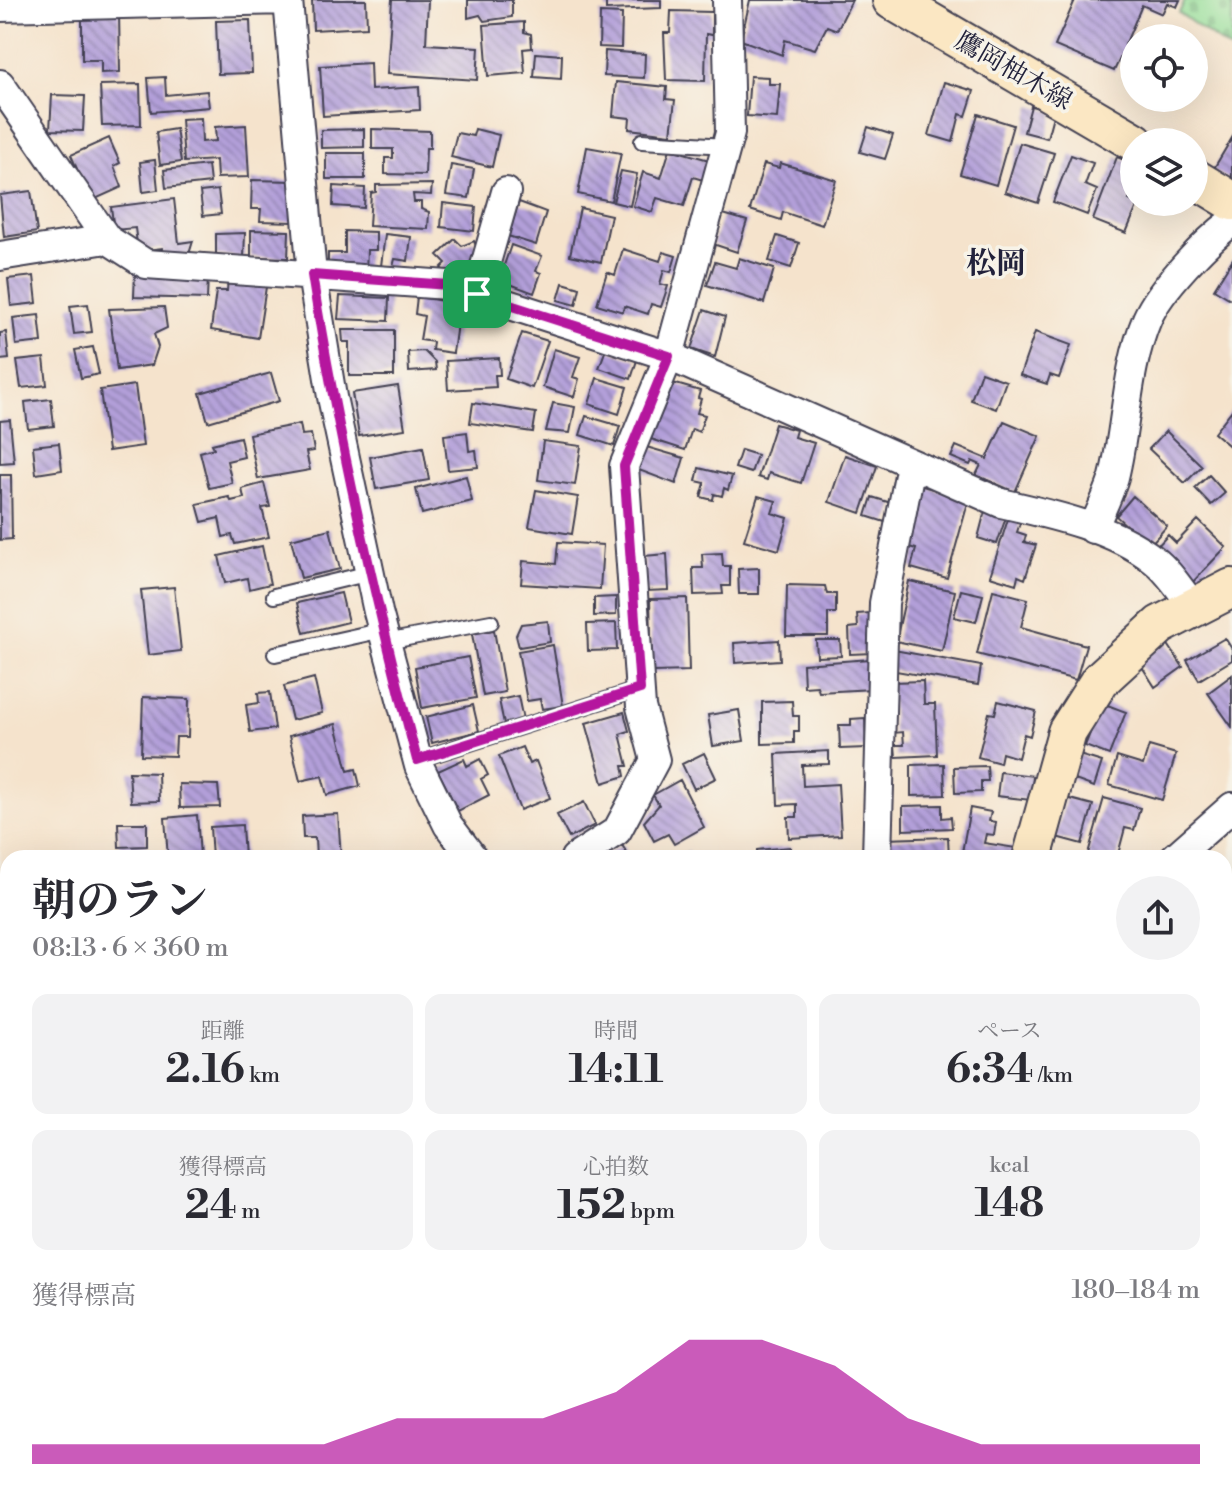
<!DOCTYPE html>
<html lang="ja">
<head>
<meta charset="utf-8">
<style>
	:root { --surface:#fff; --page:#f2f2f3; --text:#2b2b33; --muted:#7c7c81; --accent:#b5179e }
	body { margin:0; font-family:"Libre Bodoni","Noto Serif JP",serif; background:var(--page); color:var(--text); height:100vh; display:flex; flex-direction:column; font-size:30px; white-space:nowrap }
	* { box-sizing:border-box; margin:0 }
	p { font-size:26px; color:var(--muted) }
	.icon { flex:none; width:44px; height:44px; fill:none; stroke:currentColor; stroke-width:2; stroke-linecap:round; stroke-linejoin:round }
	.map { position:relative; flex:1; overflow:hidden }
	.sheet { position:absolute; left:0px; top:850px; width:1232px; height:650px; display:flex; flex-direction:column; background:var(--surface); border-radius:24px 24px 0 0; box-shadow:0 8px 32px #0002 }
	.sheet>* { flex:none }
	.buttons { position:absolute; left:1120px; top:24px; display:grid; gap:16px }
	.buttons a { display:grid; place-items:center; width:88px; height:88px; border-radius:50%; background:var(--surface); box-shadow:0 8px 32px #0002; font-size:40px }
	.pin { position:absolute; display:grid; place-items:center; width:68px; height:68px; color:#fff; margin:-34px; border-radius:16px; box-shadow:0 4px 12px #0006 }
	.round { display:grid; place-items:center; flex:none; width:84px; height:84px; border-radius:42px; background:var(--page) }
	.summary { display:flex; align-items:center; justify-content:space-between; height:136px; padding:0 32px }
	h1 { font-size:44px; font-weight:700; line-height:60px }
	.figures { display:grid; grid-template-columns:repeat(3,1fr); gap:12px; height:136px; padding:8px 32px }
	.figures div { display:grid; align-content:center; border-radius:16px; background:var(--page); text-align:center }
	.figures b { font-size:40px; font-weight:700 }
	.figures small { font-size:22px; font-weight:400 }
	.figures p { font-size:22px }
	.chart { height:224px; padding:16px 32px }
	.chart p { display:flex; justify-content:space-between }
	.chart svg { width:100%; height:144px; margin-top:8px; fill:var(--accent); opacity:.7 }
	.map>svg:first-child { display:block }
	.cemetery { fill:url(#cemetery-stones); stroke:#5c806a; stroke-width:2 }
	.building { fill:url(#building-back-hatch) }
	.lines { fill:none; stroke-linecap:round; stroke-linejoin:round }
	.lane-casing { stroke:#423f51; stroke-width:18 }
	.street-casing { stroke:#423f51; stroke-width:32 }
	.secondary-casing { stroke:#423f51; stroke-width:42 }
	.lane { stroke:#fff; stroke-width:14 }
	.street { stroke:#fff; stroke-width:28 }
	.secondary { stroke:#fbe7c3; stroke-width:38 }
	.route-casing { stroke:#fff; stroke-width:16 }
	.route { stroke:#b5179e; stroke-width:10 }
	.labels { text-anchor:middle; stroke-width:7; stroke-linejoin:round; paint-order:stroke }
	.street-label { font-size:26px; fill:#22223b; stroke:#f7f3e8 }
	.quarter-label { font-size:30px; font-weight:bold; fill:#22223b; stroke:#f7f3e8 }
</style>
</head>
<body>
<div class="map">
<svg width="1232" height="1499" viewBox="0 0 1232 1499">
	<defs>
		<pattern id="cemetery-stones" width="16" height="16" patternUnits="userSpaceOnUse" patternTransform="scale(2)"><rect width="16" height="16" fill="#96df9a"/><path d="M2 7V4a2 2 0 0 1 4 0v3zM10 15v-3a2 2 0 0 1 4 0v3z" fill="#81bf86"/></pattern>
		<pattern id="building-back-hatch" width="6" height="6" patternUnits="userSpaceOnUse" patternTransform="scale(2)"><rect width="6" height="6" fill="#b29fd9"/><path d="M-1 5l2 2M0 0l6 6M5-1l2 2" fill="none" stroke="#9081b1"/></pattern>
	</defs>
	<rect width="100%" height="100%" fill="#f7f3e8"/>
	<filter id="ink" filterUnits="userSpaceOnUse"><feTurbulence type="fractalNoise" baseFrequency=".0125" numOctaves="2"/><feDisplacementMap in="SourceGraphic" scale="16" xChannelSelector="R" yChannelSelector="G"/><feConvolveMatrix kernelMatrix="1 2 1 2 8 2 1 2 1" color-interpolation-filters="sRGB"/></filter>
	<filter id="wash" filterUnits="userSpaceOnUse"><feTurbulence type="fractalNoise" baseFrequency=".006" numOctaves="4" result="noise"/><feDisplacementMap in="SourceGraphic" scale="32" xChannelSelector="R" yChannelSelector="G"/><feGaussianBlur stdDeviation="1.8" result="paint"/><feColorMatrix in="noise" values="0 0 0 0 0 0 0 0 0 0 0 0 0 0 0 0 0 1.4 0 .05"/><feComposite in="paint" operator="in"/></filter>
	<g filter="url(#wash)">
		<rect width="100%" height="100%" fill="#f5e3cc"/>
		<!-- cemetery -->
		<path class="cemetery" d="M1185 0H1232V51L1179 13Z
			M8 1277V1406L0 1409V1281Z
			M149 1492H302L296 1499H156Z"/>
		<g id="blocks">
			<!-- building -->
			<path class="building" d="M312 0H366L367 27 313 30Z
				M392 0H428L426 44 479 47 477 80 387 74Z
				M468 0H512V17L484 21 480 15 468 18Z
				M606 0H661V8L606 10Z
				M750 0H852L837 30 827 26 815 49 785 40 782 55 741 40Z
				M1075 0H1180L1177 7 1167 3 1162 14 1142 5 1125 45 1134 49 1130 58 1122 54 1114 71 1055 46Z
				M671 11 712 12V35L706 34 705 81 666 80 664 33H670Z
				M119 12 120 72 101 73V60H82V13Z
				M600 13 622 14 621 48 599 47Z
				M250 20 252 73 218 74 216 21Z
				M524 22V32L531 34 532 48 523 49 525 73 488 76 484 25Z
				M605 51 645 54 644 78 604 76Z
				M536 53 562 55 561 79 534 77Z
				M370 63 371 90 419 87 420 110 323 116 320 66Z
				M750 76 769 77V84H780L777 118 747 116Z
				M165 77 166 95 207 91 209 107 151 112 148 78Z
				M616 82 667 87 666 99 675 100 671 134 629 129 630 118 613 116Z
				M944 82 974 91 966 116 960 114 953 142 929 135Z
				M140 84 141 125 102 126 100 85Z
				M52 95 85 96 83 131 50 130Z
				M1031 106 1054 112 1047 138 1024 132Z
				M978 114 1013 125 996 185 960 174Z
				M201 118 202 142 216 141 215 127 246 125 249 177 217 178 216 160 184 162 181 119Z
				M868 127 893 135 885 159 860 152Z
				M176 129 181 162 160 165 156 132Z
				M364 129V147L321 148V130Z
				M372 129 430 131V148H426L425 175 385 174V158H393V149H372Z
				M475 129 499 135 492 167 451 157 457 133 473 136Z
				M109 138 120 163 114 166 122 187 91 201 71 155Z
				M1232 138V181L1213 170Z
				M1020 143 1054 153 1038 203 1005 192Z
				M587 147 621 153 611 201 578 194Z
				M670 149 709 160 703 180 693 177 684 206 657 198 652 212 633 206 643 172 661 178Z
				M326 153H365V179H326Z
				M1071 155 1093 163 1085 185 1097 190 1087 215 1053 202Z
				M1117 157 1134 164V188L1129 200 1138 204 1126 233 1093 220Z
				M155 160 158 190 143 192 140 162Z
				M780 163 836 180 822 225 783 212 781 220 750 210 764 164 779 168Z
				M208 165 210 183 166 188 164 170Z
				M451 165 474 169 469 198 446 195Z
				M621 171 637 174 630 206 613 202Z
				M252 180 294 181 293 222 260 221 261 209H251Z
				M432 184 431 195 413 194 414 202H421V209L429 212 428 229 369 226 371 193 376 192V185Z
				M334 186 365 188 364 208 333 206Z
				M218 190 221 214 203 216 200 192Z
				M31 191 37 232 4 237 0 195Z
				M174 199 179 243 193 241 189 254 163 257 162 248 138 251 135 228 114 230 111 207Z
				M519 202 546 212 536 245 508 236Z
				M443 203 476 207 474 231 441 227Z
				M580 208 611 215 601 262 570 255Z
				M723 214 747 221 737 252 713 244Z
				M251 230 289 231 288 258 251 257Z
				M345 231 376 232V250H367L366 271 328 270V253H345Z
				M245 233 244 257 216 255V234Z
				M385 234 411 237 408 261 395 259 393 267 381 266Z
				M777 236 799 243 791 268 769 261Z
				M455 239 462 246 474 241 477 249 475 262 458 272 455 267 445 272 441 268 446 263 438 255Z
				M511 245 542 256 536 271 541 273 534 293 499 280Z
				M623 249 660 261 663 252 676 256 671 272 664 270 660 284 668 286 661 307 651 304 648 314 624 306 623 312 597 304 607 272 615 275Z
				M739 258 774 269 764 303 707 285 715 262 736 268Z
				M1232 260V300L1214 289Z
				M135 272 208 275 207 299 134 297Z
				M34 276 37 303 11 306 8 279Z
				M228 278 252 280 253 286 266 287 258 338 211 330 216 291H227Z
				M563 283 580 288 576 305 558 300Z
				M340 296 389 298 388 321 338 319Z
				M417 297 464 304 462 316H458L453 353 432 350 433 342 420 340 424 316 415 314Z
				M88 304 92 332 74 334 70 306Z
				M164 307 167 328 154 334 158 347 152 365 117 370 109 309Z
				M704 310 725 317 715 357 691 349Z
				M39 315 42 342 16 345 13 318Z
				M342 330H394V376H349V342H343Z
				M6 332 9 359 0 360V333Z
				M1035 332 1071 345 1059 378 1050 375 1047 384 1020 375Z
				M522 333 548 341 532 388 506 379Z
				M93 347 99 374 81 378 75 350Z
				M554 349 580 357 573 377 579 379 574 397 543 387Z
				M606 349 637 360 631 379 599 368Z
				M424 351 435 362 436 370 409 372 408 352Z
				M44 358 47 385 21 388 17 361Z
				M499 358 500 375H495L496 387 448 390 446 361Z
				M981 372 1006 381 996 409 971 400Z
				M271 373 279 401 208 422 200 393Z
				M597 378 627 387 619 414 589 404Z
				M669 382 700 391 698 398 701 399 697 413 705 415 699 432 692 429 685 450 651 439Z
				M135 385 143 446 108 451 100 390Z
				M398 386 405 429 359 436 352 393Z
				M51 399 54 426 28 429 25 402Z
				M473 403 536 413 533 432 470 423Z
				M553 403 575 407 570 433 546 431Z
				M1232 410V448L1214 433Z
				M586 416 620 426 614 446 580 435Z
				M10 420 14 462 0 463V421Z
				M1004 421 1040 436 1015 492 976 475 981 465 972 461 970 465 951 457 956 446 987 459Z
				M300 424 302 435 311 434 314 451 306 452 310 470 258 479 249 434Z
				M775 424 796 430 794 437 814 443 801 483 769 473 767 480 758 477Z
				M1166 431 1202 466 1185 483 1149 449Z
				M467 432 469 451 476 450 478 467 448 470 444 435Z
				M240 437 244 457 227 461 232 483 209 488 200 452 214 448 212 444Z
				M543 441 581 446 575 485 538 480Z
				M59 443 62 470 36 474 33 446Z
				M643 446 684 458 676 484 636 469Z
				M423 447 429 480 376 489 370 457Z
				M741 450 757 455 751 473 735 468Z
				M845 455 877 466 861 513 829 502Z
				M699 468 732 476 728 490 724 488 722 496 714 494 713 500 701 497 705 483 696 481Z
				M0 475H11L12 539 0 540Z
				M1209 475 1225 493 1211 505 1195 488Z
				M466 476 472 501 422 514 416 489Z
				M264 483 270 507 262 508 269 537 235 544 232 535 223 537 219 518 202 522 197 504 229 497 231 501 244 498 242 489Z
				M922 486 969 499 947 578 911 568 916 549 909 547 911 538 908 537Z
				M536 490 578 497 572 534 529 527Z
				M758 496 776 501 772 513 788 518 779 550 744 540Z
				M1133 496 1167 526 1149 546 1116 516Z
				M872 497 894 504 888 523 866 516Z
				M986 507 1007 514 997 544 978 538Z
				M1009 516 1021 520 1017 532 1026 535 1024 542 1036 545 1025 579 1018 576 1016 584 990 576Z
				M1198 520 1226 547 1189 586 1153 551 1168 535 1176 543Z
				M330 529 340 569 301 578 291 539Z
				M558 542 603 545 600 589 521 584 523 561 556 564Z
				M262 546 270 584 249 589 247 578 225 583 219 556Z
				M722 553 723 566H730V586H722L723 594 694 595 693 568H703L702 554Z
				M667 554 669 590 646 591 644 556Z
				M759 568V594H739L738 569Z
				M909 581 955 591 942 651 896 641Z
				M787 585 825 586 827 594H836V613H828V636H786Z
				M174 587 181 651 148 655 141 590Z
				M961 590 983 595 976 622 954 617Z
				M993 590 1028 599 1021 627 1086 645 1076 680 977 654Z
				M341 593 348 622 304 633 297 603Z
				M616 597V615L594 616V598Z
				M687 598 689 671 652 672 650 599Z
				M871 613 873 653 850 654 849 628 858 627 857 614Z
				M548 621 550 642 519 647 516 635 521 624Z
				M616 623 617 650 588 651 587 624Z
				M494 630 505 692 483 696 472 634Z
				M1225 638 1232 649V660L1199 680 1187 660Z
				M779 640 780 660 735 663 734 643Z
				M816 640H840L841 656 817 657Z
				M1167 643 1183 667 1155 687 1139 662Z
				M553 645 563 706 542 709 540 699 527 701 518 651Z
				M894 650 981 666 978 685 890 670Z
				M468 657 476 698 422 708 415 667Z
				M870 659 872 689 819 692 817 686 804 687 803 664Z
				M1232 675V727L1208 693Z
				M314 678 322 713 292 720 284 686Z
				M923 681 924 704H935L937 755 896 757 895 745H904L903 732 893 733 891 682Z
				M270 692 275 729 250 732 246 705 259 703 258 693Z
				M518 696 523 720 504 724 499 700Z
				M143 697 189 699 188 737H176L175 756 141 755Z
				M792 701 793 716H799V731H794V743L762 744V702Z
				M998 701 1036 711 1030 736 1024 734 1018 758 1002 753 1000 763 978 757 989 713 995 714Z
				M1102 703 1126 712 1109 755 1085 746Z
				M473 705 479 731 432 743 426 717Z
				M739 710 744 741 713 746 708 715Z
				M624 712 629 731 620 734 628 766H623L625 776 603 783 586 723Z
				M865 718 866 748 840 749 839 725H851V719Z
				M336 724 348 771 356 769 360 786 327 795 322 776 300 781 289 736Z
				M1149 746 1176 754 1162 800 1109 785 1117 757 1143 765Z
				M522 747 529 764 536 761 550 798 520 810 499 756Z
				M829 751V764L802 765 803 786 838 784 841 835 789 838 788 817H797V804L778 805 776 754Z
				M704 753 716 778 694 789 682 764Z
				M1079 755 1102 762 1094 787 1072 779Z
				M464 759 467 766 480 759 488 775 481 779 489 795 458 811 438 771Z
				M944 764 945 795 911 796V765Z
				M987 766 988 781H981V792L955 793 954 767Z
				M129 772 158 773 159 801 131 802Z
				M1000 772 1033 776 1031 800 997 796Z
				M680 780 704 827 674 844 668 834 654 841 644 822 659 805 653 795Z
				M179 784 218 785 220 807 180 808Z
				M1066 798 1093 805 1082 844 1056 837Z
				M1104 798 1140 808 1134 830 1125 828 1117 858H1090L1087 857Z
				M584 802 595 825 569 838 557 815Z
				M942 805V818L951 817 952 828 903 830V806Z
				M970 808 991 812 989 821 996 822 994 835 986 834 984 843 1016 848 1015 858H961Z
				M338 814 341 858H316L315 838H303L302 816Z
				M197 815 200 856 168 858 165 818Z
				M118 823H147V846L119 847Z
				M242 825 244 858H212L210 827Z
				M948 837 949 858H885V839Z
				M622 845 630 858H600Z
				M790 847 792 858H757V850Z
				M689 851 693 858H676Z
				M1224 890 1231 892 1224 910Z
				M1224 956 1232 960 1224 974Z"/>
		</g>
	</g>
	<g filter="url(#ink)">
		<use href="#blocks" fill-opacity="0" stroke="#423f51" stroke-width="2"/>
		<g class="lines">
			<defs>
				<path id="lane" d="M642 141 727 146
					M274 596 370 573
					M386 642 491 622
					M275 654 383 630
					M417 760 640 689
					M0 888H8
					M0 1188 8 1186"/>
				<path id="street" d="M288 0 312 275 332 397 378 612 419 766 448 825 473 858
					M0 7 288 0
					M0 84 107 239 146 264 448 285 669 356 1001 503C1050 514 1114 528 1154 560 1170 572 1182 593 1195 608
					M0 256 107 239
					M477 294 506 192
					M1093 529C1100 512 1109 494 1114 477 1127 425 1126 369 1147 319 1160 289 1206 241 1232 222
					M575 858 617 831 655 760 641 707 624 466 669 356 730 133 727 0
					M877 858 884 603 911 465
					M1174 858 1232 807
					M0 952 5 1002H8
					M1224 1040 1232 1024
					M1224 1217 1232 1209
					M340 1499 347 1492
					M394 1499 400 1492
					M887 1499 900 1492
					M1059 1499 1062 1492"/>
				<path id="secondary" d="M892 0 1135 142
					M1194 178 1232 201
					M1032 858 1067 732 1100 680 1160 625 1232 588
					M1224 1111 1232 1101
					M719 1499 732 1492"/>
			</defs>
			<!-- lane casing -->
			<use href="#lane" class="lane-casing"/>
			<!-- street casing -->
			<use href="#street" class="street-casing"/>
			<!-- secondary casing -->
			<use href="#secondary" class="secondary-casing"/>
			<!-- lane -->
			<use href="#lane" class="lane"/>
			<!-- street -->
			<use href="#street" class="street"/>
			<!-- secondary -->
			<use href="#secondary" class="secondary"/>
		</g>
	</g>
	<g class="lines" filter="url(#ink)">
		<defs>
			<path id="route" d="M312 275 448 285 669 356 624 466 640 689 417 760C375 600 338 439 312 275Z"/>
		</defs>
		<!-- route casing -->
		<use href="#route" class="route-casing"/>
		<!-- route -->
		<use href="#route" class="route"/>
	</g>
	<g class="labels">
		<!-- street labels -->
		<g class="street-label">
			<text transform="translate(1014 70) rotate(30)" y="9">鷹岡柚木線</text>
		</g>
		<!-- quarter labels -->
		<g class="quarter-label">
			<text x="996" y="273">松岡</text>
		</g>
	</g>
</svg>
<div class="buttons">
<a><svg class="icon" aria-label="locate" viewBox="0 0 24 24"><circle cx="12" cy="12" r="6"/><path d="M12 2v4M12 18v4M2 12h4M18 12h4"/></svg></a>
<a><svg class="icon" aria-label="layers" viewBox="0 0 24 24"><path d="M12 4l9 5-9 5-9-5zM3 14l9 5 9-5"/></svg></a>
</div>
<div class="pin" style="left:477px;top:294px;background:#1e9e55"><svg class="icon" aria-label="arrive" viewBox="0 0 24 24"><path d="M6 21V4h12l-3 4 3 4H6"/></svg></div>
<section class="sheet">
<div class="summary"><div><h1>朝のラン</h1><p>08:13 · 6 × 360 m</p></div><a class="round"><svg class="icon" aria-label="share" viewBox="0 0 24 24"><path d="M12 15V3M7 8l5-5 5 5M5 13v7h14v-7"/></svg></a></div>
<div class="figures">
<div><p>距離</p><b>2.16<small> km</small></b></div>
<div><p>時間</p><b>14:11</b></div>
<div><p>ペース</p><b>6:34<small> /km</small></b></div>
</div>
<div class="figures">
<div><p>獲得標高</p><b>24<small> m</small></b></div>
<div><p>心拍数</p><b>152<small> bpm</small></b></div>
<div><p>kcal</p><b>148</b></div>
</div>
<div class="chart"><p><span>獲得標高</span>180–184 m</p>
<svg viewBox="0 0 160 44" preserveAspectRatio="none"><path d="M0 44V38L10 38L20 38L30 38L40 38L50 30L60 30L70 30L80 22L90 6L100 6L110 14L120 30L130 38L140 38L150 38L160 38V44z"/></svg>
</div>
</section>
</div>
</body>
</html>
